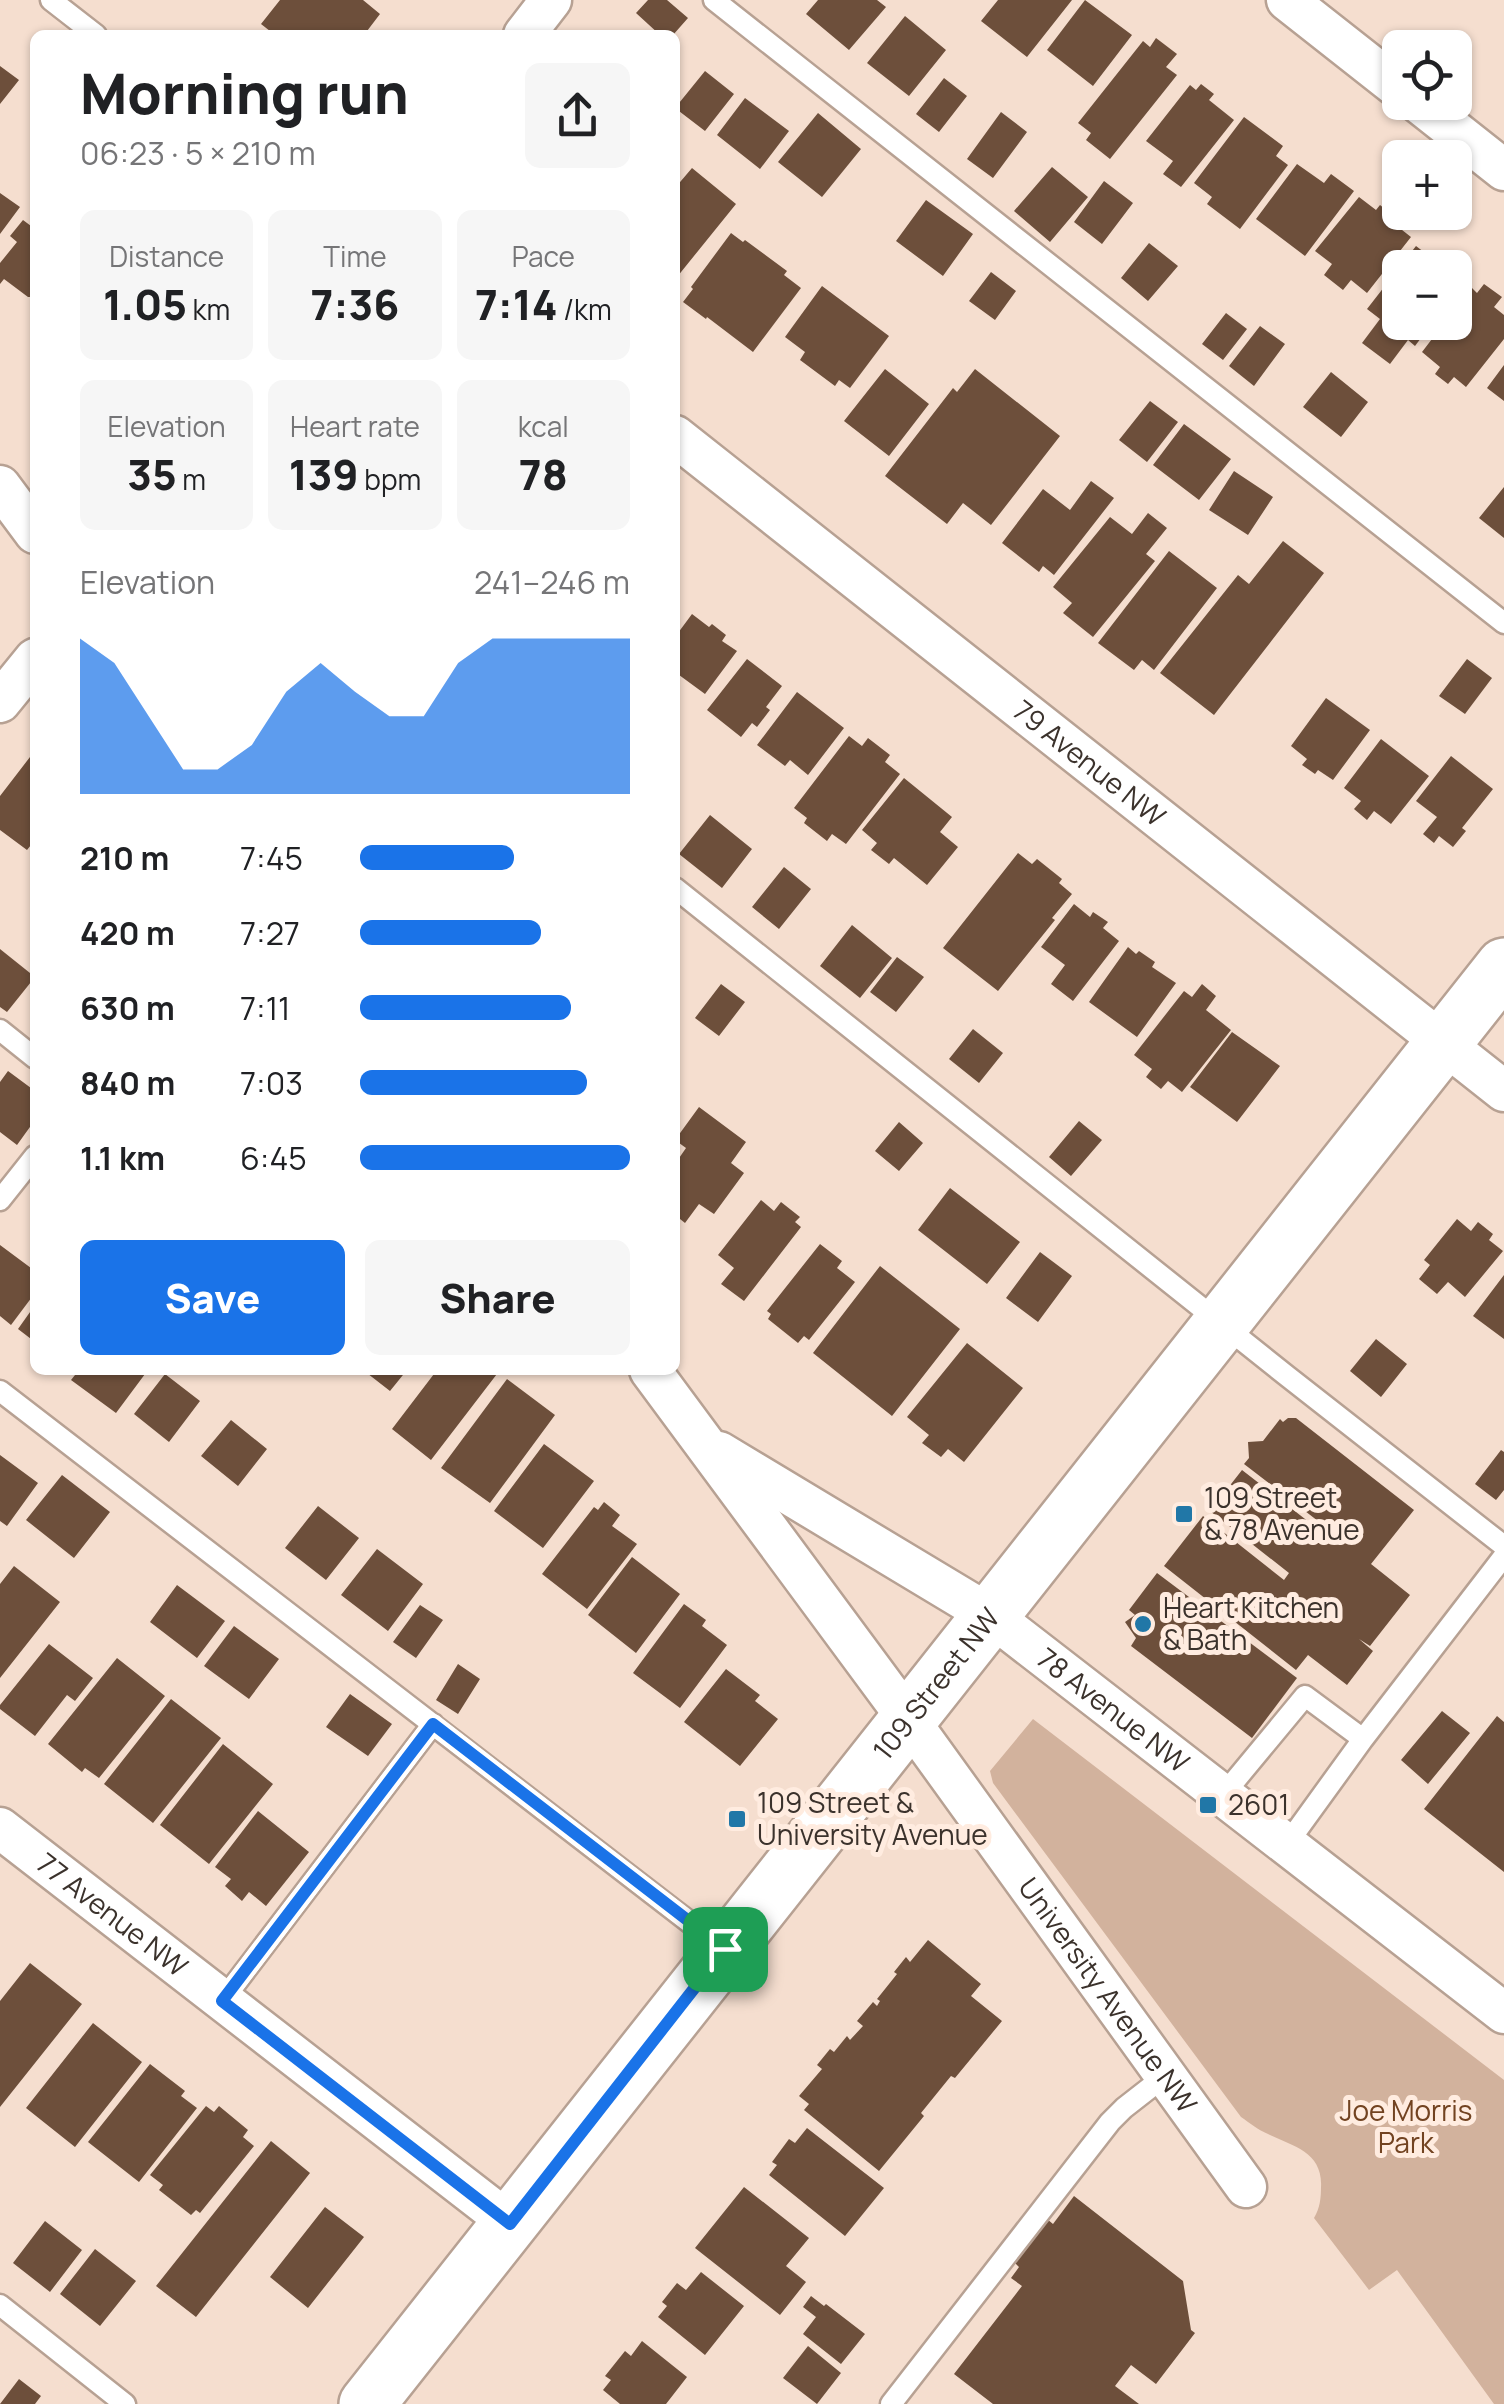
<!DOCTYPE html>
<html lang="en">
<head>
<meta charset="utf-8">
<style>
	:root { --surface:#fff; --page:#f6f6f6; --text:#202124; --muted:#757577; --accent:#1a73e8 }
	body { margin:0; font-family:Manrope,sans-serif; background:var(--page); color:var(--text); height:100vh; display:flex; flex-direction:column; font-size:38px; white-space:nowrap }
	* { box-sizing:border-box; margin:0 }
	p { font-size:32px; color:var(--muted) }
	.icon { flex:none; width:55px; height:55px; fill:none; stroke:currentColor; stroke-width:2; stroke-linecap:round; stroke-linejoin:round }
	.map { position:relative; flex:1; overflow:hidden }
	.drawer { position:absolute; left:30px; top:30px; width:650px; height:1345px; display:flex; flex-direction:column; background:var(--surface); border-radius:15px; box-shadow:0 2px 8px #0004 }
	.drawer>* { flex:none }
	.controls { position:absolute; left:1382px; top:30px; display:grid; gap:20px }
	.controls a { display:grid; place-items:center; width:90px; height:90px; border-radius:15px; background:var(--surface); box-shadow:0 2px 8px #0004; font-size:50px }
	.pin { position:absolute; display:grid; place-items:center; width:85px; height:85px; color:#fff; margin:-42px; border-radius:20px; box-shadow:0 5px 15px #0006 }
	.round { display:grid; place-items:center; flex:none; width:105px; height:105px; border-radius:15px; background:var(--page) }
	.summary { display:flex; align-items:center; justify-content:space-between; height:170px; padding:0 50px }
	h1 { font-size:55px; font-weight:800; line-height:75px }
	.stats { display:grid; grid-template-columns:repeat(3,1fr); gap:15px; height:170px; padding:10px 50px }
	.stats div { display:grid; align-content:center; border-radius:15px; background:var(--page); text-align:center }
	.stats b { font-size:42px; font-weight:800 }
	.stats small { font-size:28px; font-weight:400 }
	.stats p { font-size:28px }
	.chart { height:280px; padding:20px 50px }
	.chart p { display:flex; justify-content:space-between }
	.chart svg { width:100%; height:180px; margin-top:10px; fill:var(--accent); opacity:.7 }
	.primary-button { display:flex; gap:20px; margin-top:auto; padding:20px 50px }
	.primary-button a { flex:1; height:115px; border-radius:15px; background:var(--accent); color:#fff; font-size:40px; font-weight:800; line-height:115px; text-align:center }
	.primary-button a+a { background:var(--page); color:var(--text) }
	ul { padding:0 50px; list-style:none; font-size:32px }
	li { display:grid; grid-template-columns:160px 120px 1fr; align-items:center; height:75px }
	li i { height:25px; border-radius:12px; background:var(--accent) }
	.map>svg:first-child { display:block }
	.green { fill:#d2b29d }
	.building { fill:#6d4f3b }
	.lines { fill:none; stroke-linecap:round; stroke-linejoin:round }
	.service-casing { stroke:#b7a193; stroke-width:25 }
	.minor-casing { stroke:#b7a193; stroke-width:45 }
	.secondary-casing { stroke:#b7a193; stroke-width:60 }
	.service { stroke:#fff; stroke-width:20 }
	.minor { stroke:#fff; stroke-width:40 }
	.secondary { stroke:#fff; stroke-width:55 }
	.route-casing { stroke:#fff; stroke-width:20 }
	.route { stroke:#1a73e8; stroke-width:12 }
	.poi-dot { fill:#2177a7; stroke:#ffece0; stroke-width:4 }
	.labels { text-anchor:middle; stroke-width:10; stroke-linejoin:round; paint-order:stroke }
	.street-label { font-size:28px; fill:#3b322c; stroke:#ffece0 }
	.poi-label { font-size:28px; fill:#3b322c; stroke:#ffece0; text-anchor:start }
	.park-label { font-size:28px; fill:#724321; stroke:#ffece0 }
</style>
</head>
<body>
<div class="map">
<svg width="1504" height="2404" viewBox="0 0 1504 2404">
	<rect width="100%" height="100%" fill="#f5decf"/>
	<!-- green -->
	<path class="green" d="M1033 1719 1504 2080V2404H1494L1397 2270 1369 2290 1314 2218C1320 2208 1321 2198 1321 2187 1323 2152 1293 2146 1268 2134 1258 2130 1250 2123 1241 2117L993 1783 990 1771Z"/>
	<!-- building -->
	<path class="building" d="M280 0H363L380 14 364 35H275L261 24Z
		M648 0H667L688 18 673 35H660L636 13Z
		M818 0H877L886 7 849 50 806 14Z
		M998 0H1072L1027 57 981 21Z
		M1085 0 1132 35 1093 86 1047 50Z
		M905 16 946 50 909 96 867 63Z
		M1156 38 1177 54 1166 67 1177 75 1110 159 1086 140 1091 133 1078 123 1143 41 1150 47Z
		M0 66 19 80 0 104Z
		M705 71 734 94 705 131 675 108Z
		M944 78 967 96 939 132 916 114Z
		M1201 84 1214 94 1209 100 1234 120 1181 187 1163 174 1173 161 1146 141 1190 85 1196 90Z
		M745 98 789 131 760 169 717 135Z
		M1001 112 1027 132 993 178 967 159Z
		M818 113 861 149 822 197 778 162Z
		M1244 117 1283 146 1276 156 1288 165 1240 229 1207 204 1212 197 1194 183Z
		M1297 164 1324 183 1331 174 1354 191 1305 256 1256 219Z
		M1052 167 1088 197 1050 242 1014 211Z
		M692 168 736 204 677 277 675 275V188Z
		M1104 181 1133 203 1102 244 1074 222Z
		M0 193 20 207 0 234Z
		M1359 197 1376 210 1380 205 1400 221 1397 226 1411 237 1367 293 1351 280 1343 290 1324 275 1332 264 1315 251Z
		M926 200 973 234 943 276 896 241Z
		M23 220 31 226 35 221V297H28L4 279 0 284V263L17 242 10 236Z
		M731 233 743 242 745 240 787 271 784 275 801 288 753 352 707 317 706 319 683 302 693 289 691 287Z
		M1149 243 1178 266 1148 301 1121 278Z
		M1416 246 1437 262 1441 258 1453 268H1400V322H1433L1415 346 1408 340 1390 364 1362 343 1380 319 1367 309Z
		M991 272 1016 291 995 320 969 301Z
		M1484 284 1502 297 1494 307 1504 315V339L1466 387 1454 377 1448 384 1435 374 1440 367 1422 352 1445 322H1455V310L1472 288 1477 293Z
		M822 286 889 336 850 388 839 380 835 386 800 360 805 352 785 337Z
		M1226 313 1247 329 1223 360 1202 344Z
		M1260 326 1285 344 1254 386 1229 366Z
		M1504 365V401L1487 388Z
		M885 369 929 404 889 456 844 421Z
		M975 369 1060 436 991 525 963 503 947 524 885 476 953 388 957 392Z
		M1331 372 1368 402 1341 437 1303 407Z
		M1150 401 1178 422 1147 462 1119 440Z
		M1184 424 1231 459 1199 500 1153 465Z
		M1234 471 1273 497 1248 535 1209 510Z
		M1091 481 1114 498 1054 575 1043 566 1039 572 1002 543 1043 489 1070 510Z
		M1504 487V538L1479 518Z
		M1148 513 1167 528 1146 554 1155 561 1093 637 1063 613 1072 603 1053 587 1110 517 1132 534Z
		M1283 541 1324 573 1214 715 1160 673 1238 575 1249 584Z
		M1169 551 1217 588 1154 670 1142 660 1134 670 1098 643Z
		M692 614 709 627 712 624 726 635 722 641 737 651 705 694 675 672V637Z
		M747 659 782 686 766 707 770 710 757 727 752 723 741 737 707 710Z
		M1467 659 1492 678 1465 714 1439 696Z
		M797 692 844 728 808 775 790 760 785 766 757 745Z
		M1326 698 1370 730 1333 780 1318 770 1315 774 1302 765 1307 759 1291 746Z
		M849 736 862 746 868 738 890 755 885 762 900 774 846 844 832 834 827 841 804 823 807 818 794 808Z
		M1381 739 1429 776 1391 824 1374 811 1367 820 1354 809 1361 801 1344 788Z
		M1451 756 1493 789 1462 828 1466 831 1453 847 1439 836 1434 843 1423 834 1437 817 1416 801Z
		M30 757 35 760V840L27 850 0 830V796Z
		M904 778 952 817 940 832 958 847 927 885 894 858 889 864 871 850 877 843 862 830Z
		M710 815 752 849 722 888 679 854Z
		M1018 853 1032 864 1037 859 1062 879 1059 883 1072 894 1052 918 1055 920 998 991 943 948Z
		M784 867 811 889 779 929 752 907Z
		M1074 904 1090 917 1093 912 1108 922 1103 928 1119 941 1073 1001 1051 984 1065 965 1041 947Z
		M852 925 892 958 860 998 820 966Z
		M1128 947 1136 954 1139 951 1155 962 1152 967 1176 983 1137 1037 1089 1002Z
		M0 949 35 977 7 1012 0 1007Z
		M897 957 924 977 896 1012 870 992Z
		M721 984 745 1002 719 1036 695 1018Z
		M1202 984 1216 996 1206 1010 1231 1030 1182 1092 1168 1081 1161 1089 1146 1077 1152 1069 1134 1055 1184 991 1192 997Z
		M973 1029 1003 1053 979 1083 949 1059Z
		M1232 1032 1280 1066 1237 1122 1190 1087Z
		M8 1071 35 1091V1120L17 1145 0 1132V1082Z
		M699 1107 746 1142 731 1163 744 1173 714 1214 699 1204 685 1223 675 1215V1164L686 1148 675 1140Z
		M1079 1121 1102 1140 1071 1176 1049 1157Z
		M899 1122 923 1143 899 1171 875 1151Z
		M950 1188 1020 1242 987 1284 918 1230Z
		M761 1200 774 1211 781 1202 800 1217 795 1222 801 1227 744 1301 721 1284 734 1268 718 1255Z
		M1457 1219 1471 1231 1478 1222 1493 1234 1489 1240 1503 1251 1465 1297 1448 1282 1437 1294 1419 1279 1430 1265 1424 1260Z
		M820 1244 842 1261 837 1268 855 1282 809 1340 804 1336 798 1343 768 1319 771 1314 767 1311Z
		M0 1245 35 1271V1293L11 1325 0 1316Z
		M1040 1252 1072 1276 1038 1322 1006 1298Z
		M880 1266 960 1329 892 1416 813 1353Z
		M1504 1275V1339L1473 1316Z
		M35 1305V1342L18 1329Z
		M1376 1339 1407 1364 1381 1397 1350 1371Z
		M967 1343 1023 1388 964 1462 948 1449 941 1457 922 1443 929 1435 907 1417Z
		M79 1370H148L116 1413 71 1380Z
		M363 1370H407L390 1391Z
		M437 1370H500L431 1460 392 1429Z
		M165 1374 200 1401 169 1442 134 1414Z
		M507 1379 555 1415 490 1503 441 1468Z
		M1288 1418H1296L1414 1510 1371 1564 1410 1595 1370 1646 1359 1639 1373 1651 1347 1685 1308 1655 1296 1670 1164 1566 1203 1516 1284 1580 1289 1573 1210 1511 1242 1470 1323 1533 1327 1528 1244 1464 1249 1458 1248 1442 1263 1441 1280 1419 1283 1422Z
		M231 1420 267 1449 238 1486 201 1456Z
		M544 1444 594 1481 543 1548 494 1511Z
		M1501 1450 1504 1452V1490L1496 1500 1475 1484Z
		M0 1455 38 1483 7 1526 0 1521Z
		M62 1475 110 1512 74 1558 26 1520Z
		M604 1502 620 1515 612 1526 637 1544 587 1609 542 1574 594 1507 598 1510Z
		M318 1506 359 1538 326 1580 285 1548Z
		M377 1549 423 1584 388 1631 341 1595Z
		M632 1557 680 1594 636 1653 588 1615Z
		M14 1566 60 1602 0 1678V1584Z
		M1157 1573 1297 1678 1252 1738 1131 1646 1136 1638 1125 1622 1135 1615 1129 1610Z
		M177 1585 225 1621 197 1658 150 1622Z
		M684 1604 706 1620 702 1626 727 1645 680 1708 633 1673Z
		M420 1605 443 1620 416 1658 393 1642Z
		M234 1626 279 1659 249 1699 204 1666Z
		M49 1644 93 1678 75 1701 67 1695 35 1736 0 1709V1705Z
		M117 1658 165 1696 99 1778 85 1768 82 1772 48 1744Z
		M458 1664 480 1679 458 1714 436 1700Z
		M726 1669 760 1695 755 1701 778 1719 740 1766 684 1722Z
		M350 1694 392 1724 368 1756 326 1727Z
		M171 1699 221 1738 153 1823 104 1784Z
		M1442 1711 1470 1733 1428 1784 1401 1760Z
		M1497 1716 1504 1722V1872L1424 1809Z
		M223 1744 273 1784 209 1864 160 1825Z
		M258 1811 309 1852 266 1906 249 1892 242 1901 225 1886 231 1879 215 1867Z
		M928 1940 981 1984 971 1996 1002 2021 955 2078 951 2076 921 2113 924 2116 879 2171 804 2110 809 2104 799 2096 822 2069 817 2065 830 2049 834 2052 847 2036 850 2040 863 2026 857 2021 873 2002 877 2006 880 2001 877 1999 897 1974 894 1972 906 1957 910 1962Z
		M30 1963 82 2004 0 2107V2001Z
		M93 2023 142 2062 75 2147 26 2108Z
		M150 2064 185 2091 181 2096 197 2108 139 2182 88 2142Z
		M206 2106 214 2112 219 2106 248 2130 243 2137 254 2146 200 2213 196 2210 191 2215 159 2190 163 2185 150 2175Z
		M807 2128 884 2188 845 2236 769 2175 777 2165 772 2162 789 2139 795 2143Z
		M271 2141 310 2173 196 2317 156 2286Z
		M744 2187 809 2238 786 2266 806 2282 780 2315 695 2248Z
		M1074 2196 1183 2281 1191 2330 1195 2333 1156 2384 1131 2365 1115 2386 1139 2404H993L954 2374 1022 2286 1011 2278 1019 2267 1014 2262 1047 2219 1053 2224Z
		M325 2207 364 2237 308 2308 270 2277Z
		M45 2221 82 2250 50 2292 13 2263Z
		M95 2249 136 2281 100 2326 60 2294Z
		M701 2272 744 2306 705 2355 658 2317 667 2306 662 2302 677 2283 686 2290Z
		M811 2296 824 2306 826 2304 865 2334 841 2364 803 2334 816 2317 803 2307Z
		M642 2341 687 2377 666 2404H620L603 2390 611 2380 605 2376 625 2351 631 2356Z
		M808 2346 841 2373 817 2404 783 2378Z
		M19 2379 41 2396 35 2404H0Z"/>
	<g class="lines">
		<defs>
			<path id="service" d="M51 0 96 35
				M714 0 1504 623
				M675 888 1287 1376 1504 1546
				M0 1030 35 1058
				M0 1200 35 1156
				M0 1391 723 1948
				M1363 1739 1504 1556
				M1223 1795 1305 1696 1363 1739 1287 1844
				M222 2001 433 1724
				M0 2305 125 2404
				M891 2404 1110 2122 1124 2108 1165 2076"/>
			<g id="minor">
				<path d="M1287 0 1400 89"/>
				<path d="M524 35 551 0"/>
				<path d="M1418 102 1504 170"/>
				<path id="s1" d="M675 436 1504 1091"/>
				<path d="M0 486 35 533"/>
				<path d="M0 702 35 659"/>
				<path id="s2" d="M650 1370 908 1719 1246 2187"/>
				<path id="s3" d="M719 1452 990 1615 1504 2013"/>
				<path id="s4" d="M0 1828 510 2223"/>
			</g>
			<g id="secondary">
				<path id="s5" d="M367 2404 1504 966"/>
			</g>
		</defs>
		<!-- service casing -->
		<use href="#service" class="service-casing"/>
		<!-- minor casing -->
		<use href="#minor" class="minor-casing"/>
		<!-- secondary casing -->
		<use href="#secondary" class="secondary-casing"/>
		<!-- service -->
		<use href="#service" class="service"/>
		<!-- minor -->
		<use href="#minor" class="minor"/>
		<!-- secondary -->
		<use href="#secondary" class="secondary"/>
	</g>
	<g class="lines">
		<defs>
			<path id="route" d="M433 1724 725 1949 510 2224 222 2001Z"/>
		</defs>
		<!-- route casing -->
		<use href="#route" class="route-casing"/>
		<!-- route -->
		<use href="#route" class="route"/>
	</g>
	<!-- markers -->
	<g class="poi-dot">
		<rect x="1174" y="1504" width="20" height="20" rx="5"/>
		<circle cx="1143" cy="1624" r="10"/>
		<rect x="1198" y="1795" width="20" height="20" rx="5"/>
		<rect x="727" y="1809" width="20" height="20" rx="5"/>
	</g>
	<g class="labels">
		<!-- street labels -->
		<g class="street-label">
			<text dy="10" stroke="none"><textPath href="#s1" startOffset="528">79 Avenue NW</textPath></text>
			<text dy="10" stroke="none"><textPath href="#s5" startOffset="918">109 Street NW</textPath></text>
			<text dy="10" stroke="none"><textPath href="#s3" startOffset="472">78 Avenue NW</textPath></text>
			<text dy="10" stroke="none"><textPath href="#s4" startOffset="142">77 Avenue NW</textPath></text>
			<text dy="10" stroke="none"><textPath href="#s2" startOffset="775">University Avenue NW</textPath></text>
		</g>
		<!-- poi labels -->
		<g class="poi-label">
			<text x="1204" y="1508">109 Street<tspan x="1204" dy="32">&amp; 78 Avenue</tspan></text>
			<text x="1163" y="1618">Heart Kitchen<tspan x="1163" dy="32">&amp; Bath</tspan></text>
			<text x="757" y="1813">109 Street &amp;<tspan x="757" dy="32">University Avenue</tspan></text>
			<text x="1228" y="1815">2601</text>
		</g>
		<!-- park labels -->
		<g class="park-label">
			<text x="1406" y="2121">Joe Morris<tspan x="1406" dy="32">Park</tspan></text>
		</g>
	</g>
</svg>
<div class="controls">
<a><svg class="icon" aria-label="locate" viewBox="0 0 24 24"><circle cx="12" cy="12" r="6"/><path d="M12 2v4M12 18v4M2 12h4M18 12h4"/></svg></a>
<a>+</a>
<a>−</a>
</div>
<div class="pin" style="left:725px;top:1949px;background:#1e9e55"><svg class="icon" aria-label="arrive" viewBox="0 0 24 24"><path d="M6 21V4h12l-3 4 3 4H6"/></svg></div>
<section class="drawer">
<div class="summary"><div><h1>Morning run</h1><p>06:23 · 5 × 210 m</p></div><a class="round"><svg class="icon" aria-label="share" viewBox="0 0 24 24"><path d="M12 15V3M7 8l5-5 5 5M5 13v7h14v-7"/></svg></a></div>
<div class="stats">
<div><p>Distance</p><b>1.05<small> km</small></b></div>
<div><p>Time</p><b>7:36</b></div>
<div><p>Pace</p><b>7:14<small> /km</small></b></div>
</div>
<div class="stats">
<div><p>Elevation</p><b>35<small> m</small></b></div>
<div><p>Heart rate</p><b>139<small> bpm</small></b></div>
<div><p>kcal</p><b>78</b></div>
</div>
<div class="chart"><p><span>Elevation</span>241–246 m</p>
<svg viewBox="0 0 160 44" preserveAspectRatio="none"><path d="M0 44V6L10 12L20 25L30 38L40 38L50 32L60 19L70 12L80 19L90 25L100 25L110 12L120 6L130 6L140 6L150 6L160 6V44z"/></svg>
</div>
<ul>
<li><b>210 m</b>7:45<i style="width:57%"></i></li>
<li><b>420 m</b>7:27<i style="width:67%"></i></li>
<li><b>630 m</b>7:11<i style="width:78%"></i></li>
<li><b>840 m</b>7:03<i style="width:84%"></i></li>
<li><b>1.1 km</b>6:45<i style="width:100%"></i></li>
</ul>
<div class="primary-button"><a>Save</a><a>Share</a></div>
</section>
</div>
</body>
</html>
